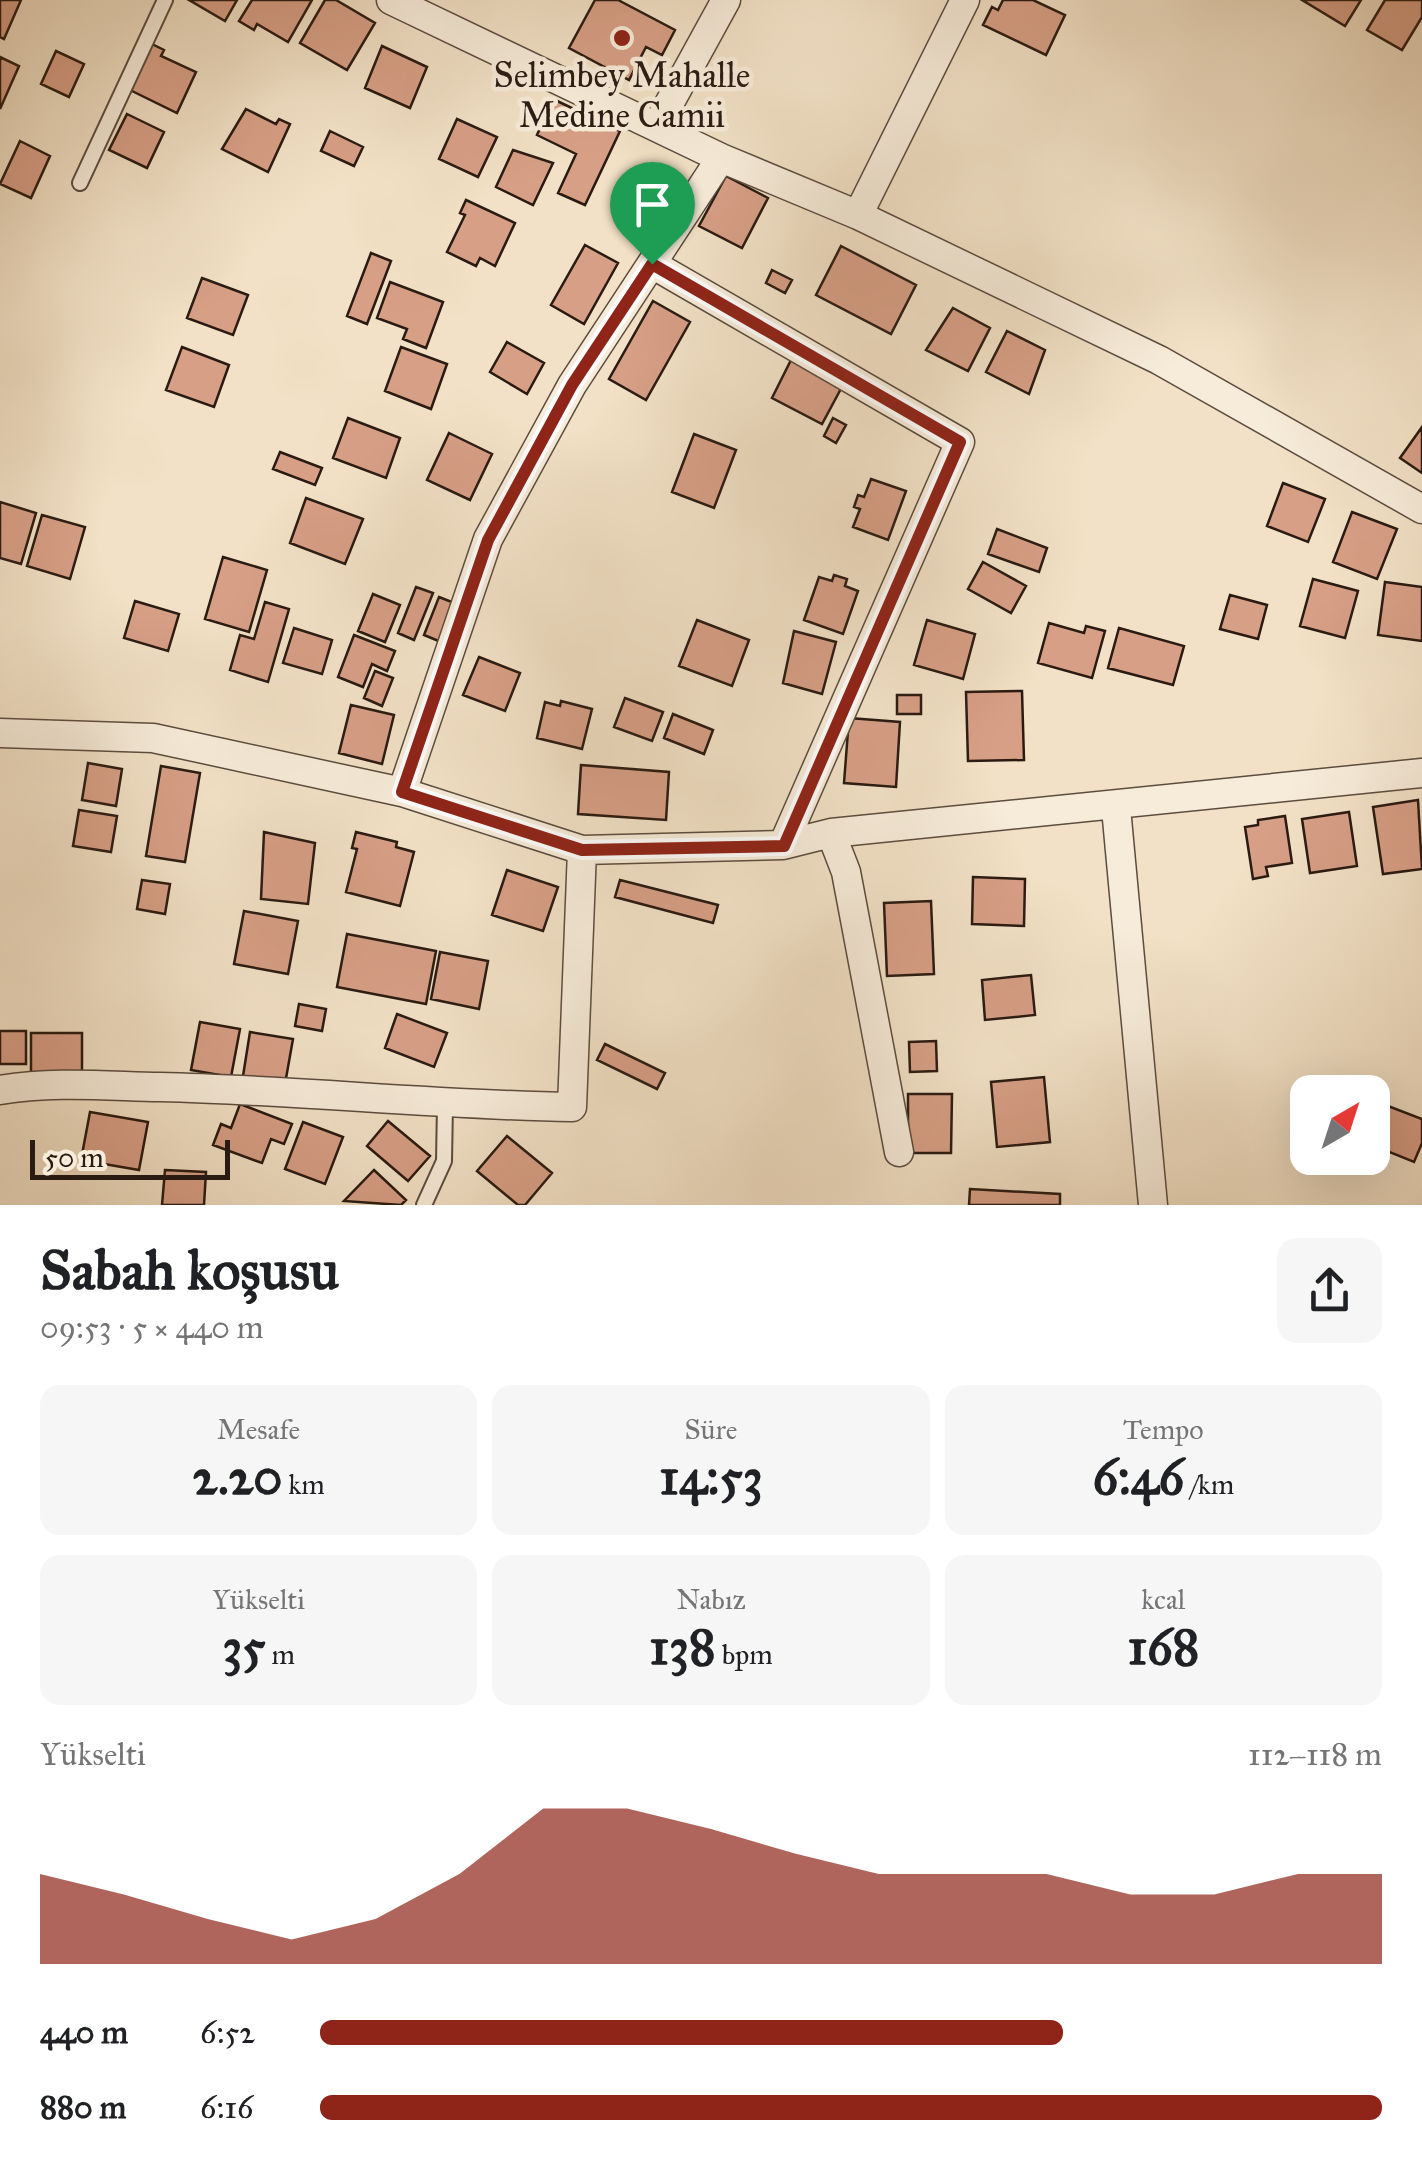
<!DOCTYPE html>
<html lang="tr">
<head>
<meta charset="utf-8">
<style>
	:root { --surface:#fff; --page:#f6f6f6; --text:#202124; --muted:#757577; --accent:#8f2418 }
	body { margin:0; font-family:"IM FELL Great Primer",serif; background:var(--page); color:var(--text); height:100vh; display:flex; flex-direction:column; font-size:38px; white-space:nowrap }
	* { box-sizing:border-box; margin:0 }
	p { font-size:32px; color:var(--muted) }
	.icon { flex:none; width:55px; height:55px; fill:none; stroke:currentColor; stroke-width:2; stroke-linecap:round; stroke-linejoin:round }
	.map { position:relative; height:1205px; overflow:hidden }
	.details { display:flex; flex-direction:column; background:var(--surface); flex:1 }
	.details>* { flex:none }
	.needle { width:65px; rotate:39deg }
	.fabs { position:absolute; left:1290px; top:1075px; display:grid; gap:20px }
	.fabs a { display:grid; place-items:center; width:100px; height:100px; border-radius:20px; background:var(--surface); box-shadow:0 10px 40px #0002; font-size:50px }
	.scale { position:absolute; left:30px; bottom:25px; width:200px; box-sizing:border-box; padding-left:10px; border:5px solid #2a1b12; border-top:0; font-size:28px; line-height:35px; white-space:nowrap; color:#2a1b12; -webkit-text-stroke:8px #f7ecda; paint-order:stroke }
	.pin { position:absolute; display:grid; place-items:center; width:85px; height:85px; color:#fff; margin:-102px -42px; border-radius:50% 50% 50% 0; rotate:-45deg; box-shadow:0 0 10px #0007 }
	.pin .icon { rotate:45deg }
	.round { display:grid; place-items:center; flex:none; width:105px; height:105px; border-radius:20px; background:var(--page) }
	.summary { display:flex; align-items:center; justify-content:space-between; height:170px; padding:0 40px }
	h1 { font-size:55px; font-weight:700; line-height:75px }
	.stats { display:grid; grid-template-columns:repeat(3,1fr); gap:15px; height:170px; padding:10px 40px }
	.stats div { display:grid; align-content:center; border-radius:20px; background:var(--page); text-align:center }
	.stats b { font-size:50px; font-weight:700 }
	.stats small { font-size:28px; font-weight:400 }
	.stats p { font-size:28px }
	.chart { height:280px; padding:20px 40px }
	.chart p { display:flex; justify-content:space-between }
	.chart svg { width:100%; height:180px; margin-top:10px; fill:var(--accent); opacity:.7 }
	ul { padding:0 40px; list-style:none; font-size:32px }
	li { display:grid; grid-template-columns:160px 120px 1fr; align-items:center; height:75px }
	li i { height:25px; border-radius:12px; background:var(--accent) }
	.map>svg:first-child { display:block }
	.building { fill:#d79f86; stroke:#2a1b12; stroke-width:2.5 }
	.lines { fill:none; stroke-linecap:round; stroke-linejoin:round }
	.lane-casing { stroke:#5c4c3f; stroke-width:18 }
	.street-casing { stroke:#5c4c3f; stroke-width:31 }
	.lane { stroke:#f7ecda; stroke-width:14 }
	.street { stroke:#f7ecda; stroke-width:28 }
	.route-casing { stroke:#fff; stroke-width:20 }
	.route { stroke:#8f2418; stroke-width:12 }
	.poi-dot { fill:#8f2418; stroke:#f7ecda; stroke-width:4 }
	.labels { text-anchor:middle; stroke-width:9; stroke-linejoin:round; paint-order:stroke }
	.poi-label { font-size:35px; fill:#2a1b12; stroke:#f7ecda }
</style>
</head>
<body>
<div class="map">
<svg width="1422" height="1205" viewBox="0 0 1422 1205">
	<rect width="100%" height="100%" fill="#f2e1c6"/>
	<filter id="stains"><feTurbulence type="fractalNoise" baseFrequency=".002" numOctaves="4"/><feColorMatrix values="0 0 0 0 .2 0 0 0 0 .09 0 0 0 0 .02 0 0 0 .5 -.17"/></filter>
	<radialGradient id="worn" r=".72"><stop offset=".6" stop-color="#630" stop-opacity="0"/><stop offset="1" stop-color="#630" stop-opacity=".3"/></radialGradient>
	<!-- building -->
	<path class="building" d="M0 0H21L4 39 0 37Z
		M189 0H237L225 21Z
		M252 0H312L288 42 257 24 254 30 239 21Z
		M325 0H336L375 23 347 70 300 43Z
		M595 0H618L675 30 662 55 646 47 629 80 569 48Z
		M1003 0H1033L1065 15 1046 55 983 25 992 7 998 10Z
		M1302 0H1361L1345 26Z
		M1385 0H1422V17L1402 50 1367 30Z
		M152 44 164 50 161 56 196 72 177 113 130 90Z
		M382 46 427 67 410 108 365 88Z
		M56 51 84 64 69 97 41 84Z
		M0 57 19 66 0 109Z
		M553 99 620 131 585 205 558 193 576 154 537 135Z
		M246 109 276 124 279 119 290 124 268 172 222 149Z
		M127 114 164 132 147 168 109 150Z
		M457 119 497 137 478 177 439 159Z
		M330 131 363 147 354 166 321 151Z
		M20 141 50 156 31 198 0 184Z
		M513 150 553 163 533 205 496 187Z
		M726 176 768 198 742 248 699 226Z
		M466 200 515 223 495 266 480 258 476 266 447 252 465 215 460 213Z
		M585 245 618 263 584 324 551 305Z
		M841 246 916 285 891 334 816 295Z
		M371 253 391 261 367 324 347 316Z
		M772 270 792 280 785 293 766 283Z
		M202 278 248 295 233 335 187 318Z
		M390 282 443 302 426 348 403 339 407 329 377 318Z
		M653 301 690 322 646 400 609 379Z
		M953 308 990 328 968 371 926 350Z
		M1007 331 1045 350 1029 394 986 372Z
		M507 342 544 363 527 394 490 372Z
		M182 347 229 365 214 407 166 390Z
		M401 347 447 364 431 409 385 391Z
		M793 356 844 383 822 424 772 398Z
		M348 418 400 438 386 478 333 458Z
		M833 418 846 425 836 443 824 436Z
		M1422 427V473L1400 458Z
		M449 433 492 454 470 500 427 480Z
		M694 434 736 450 714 508 672 492Z
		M280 452 322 468 315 485 273 469Z
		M871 479 906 491 888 540 853 527 860 509 854 507 858 495 864 497Z
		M1283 483 1325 499 1308 542 1267 526Z
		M306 498 363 519 345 564 290 543Z
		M0 502 36 513 21 564 0 558Z
		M1352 512 1397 529 1377 579 1333 562Z
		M42 515 85 527 70 579 27 566Z
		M997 529 1047 548 1039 572 988 554Z
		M223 557 267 570 249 632 205 619Z
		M983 562 1026 586 1011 613 968 589Z
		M834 575 847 579 845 586 858 591 843 634 804 620 819 577 832 581Z
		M1313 579 1358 591 1345 638 1300 626Z
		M1385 582 1422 587V641L1378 635Z
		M416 587 433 593 414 640 398 633Z
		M373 594 400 605 385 642 358 631Z
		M1230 595 1267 605 1258 639 1220 629Z
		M439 597 462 606 446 644 424 635Z
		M135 601 179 614 168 651 124 638Z
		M265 602 289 609 268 682 230 670 240 635 254 639Z
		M697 620 749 640 732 686 679 666Z
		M927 620 975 634 963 679 914 665Z
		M1049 623 1084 633 1086 626 1105 631 1092 678 1038 663Z
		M294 628 332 640 322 674 283 663Z
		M1119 628 1184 646 1173 685 1108 668Z
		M794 631 836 642 822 694 783 683Z
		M354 635 395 651 387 671 372 664 363 687 338 677Z
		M479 657 520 673 505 711 463 695Z
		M375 671 393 678 382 706 364 698Z
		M1022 691 1024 760 968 761 966 692Z
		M897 695H921V714H897Z
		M625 698 663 712 652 741 614 727Z
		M561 701 592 709 582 749 537 738 545 702 560 706Z
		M351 705 394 715 382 764 339 753Z
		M673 714 713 730 704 754 664 738Z
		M849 718 900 722 896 787 844 783Z
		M88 763 122 769 116 806 82 800Z
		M581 765 669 772 666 820 578 814Z
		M161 766 200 773 185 862 146 856Z
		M1418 800 1422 869 1383 874 1373 807Z
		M79 810 117 816 111 852 73 846Z
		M1349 812 1357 866 1310 873 1302 819Z
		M1285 816 1292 863 1266 867 1268 876 1253 879 1245 827 1258 825V820Z
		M264 832 315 843 308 904 261 899Z
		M356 832 397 842 396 847 414 852 400 906 346 892 357 849 352 848Z
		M507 870 558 887 543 931 492 915Z
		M973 877 1025 879 1024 926 972 924Z
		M142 880 170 884 165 914 137 909Z
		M620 880 718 905 713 923 615 897Z
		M931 901 934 974 887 976 884 903Z
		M244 911 298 921 288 974 234 964Z
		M347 934 436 951 426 1004 337 987Z
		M440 952 488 961 479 1009 431 999Z
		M1031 975 1035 1015 985 1020 982 980Z
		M299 1004 326 1009 322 1031 295 1026Z
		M397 1014 447 1033 434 1067 385 1048Z
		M200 1022 240 1029 231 1077 191 1070Z
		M0 1031H26V1064H0Z
		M250 1032 293 1039 285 1084 243 1076Z
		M31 1033H82V1081H31Z
		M936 1041 937 1071 910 1072 909 1042Z
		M605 1044 665 1073 657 1089 597 1060Z
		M1044 1077 1050 1142 997 1147 991 1082Z
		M908 1094H952L951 1153H908Z
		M1375 1101 1422 1119V1143L1414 1162 1372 1145Z
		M240 1104 292 1124 284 1144 271 1139 262 1163 213 1145 221 1124 231 1128Z
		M90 1112 148 1122 139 1170 81 1160Z
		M388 1121 430 1156 408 1181 367 1146Z
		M303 1122 343 1137 325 1184 285 1169Z
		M507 1136 552 1173 525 1205H518L477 1171Z
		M165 1170 206 1172 204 1205H162Z
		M374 1170 406 1200 401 1205 344 1201Z
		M970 1189 1060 1194V1205H969Z"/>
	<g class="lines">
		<defs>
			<path id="lane" d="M80 183 165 0
				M424 1205 444 1161 445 1105"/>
			<path id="street" d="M391 0 721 158 858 215 1159 360 1422 509
				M658 124 726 0
				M858 215 965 0
				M652 264 960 442 783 845
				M0 733 153 738 402 792 582 850 783 845 831 833 1422 773
				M402 792 488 539 572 385 721 158
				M1116 808 1153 1205
				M831 833 846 872 899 1152
				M0 1090C53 1081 107 1086 160 1087 298 1090 434 1105 572 1107L582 850"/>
		</defs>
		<!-- lane casing -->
		<use href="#lane" class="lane-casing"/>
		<!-- street casing -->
		<use href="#street" class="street-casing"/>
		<!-- lane -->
		<use href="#lane" class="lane"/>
		<!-- street -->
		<use href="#street" class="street"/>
	</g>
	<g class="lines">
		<defs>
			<path id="route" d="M652 264 960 442 784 846 582 850 402 792 488 540 572 385Z"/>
		</defs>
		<!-- route casing -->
		<use href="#route" class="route-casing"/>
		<!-- route -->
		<use href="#route" class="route"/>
	</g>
	<!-- markers -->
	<circle class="poi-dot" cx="622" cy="38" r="10"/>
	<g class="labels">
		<!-- poi labels -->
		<g class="poi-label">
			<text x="622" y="87">Selimbey Mahalle<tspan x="622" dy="40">Medine Camii</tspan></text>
		</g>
	</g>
	<rect width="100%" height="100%" filter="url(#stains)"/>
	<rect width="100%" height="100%" fill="url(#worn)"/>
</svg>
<div class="fabs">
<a><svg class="needle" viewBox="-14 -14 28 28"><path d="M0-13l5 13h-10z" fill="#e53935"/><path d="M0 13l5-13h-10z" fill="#757577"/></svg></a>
</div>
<div class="scale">50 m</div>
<div class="pin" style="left:652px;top:264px;background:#1e9e55"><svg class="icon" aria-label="arrive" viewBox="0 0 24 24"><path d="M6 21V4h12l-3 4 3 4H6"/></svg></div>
</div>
<section class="details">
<div class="summary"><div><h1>Sabah koşusu</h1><p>09:53 · 5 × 440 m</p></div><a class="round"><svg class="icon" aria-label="share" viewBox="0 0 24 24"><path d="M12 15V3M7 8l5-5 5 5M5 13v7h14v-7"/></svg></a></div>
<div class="stats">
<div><p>Mesafe</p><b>2.20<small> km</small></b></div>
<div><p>Süre</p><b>14:53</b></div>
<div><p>Tempo</p><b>6:46<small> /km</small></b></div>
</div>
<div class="stats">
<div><p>Yükselti</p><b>35<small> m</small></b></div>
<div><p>Nabız</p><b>138<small> bpm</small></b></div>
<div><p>kcal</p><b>168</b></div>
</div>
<div class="chart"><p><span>Yükselti</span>112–118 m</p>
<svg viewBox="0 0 160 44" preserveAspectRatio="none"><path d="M0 44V22L10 27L20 33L30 38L40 33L50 22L60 6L70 6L80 11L90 17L100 22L110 22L120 22L130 27L140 27L150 22L160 22V44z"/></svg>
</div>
<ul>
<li><b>440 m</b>6:52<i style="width:70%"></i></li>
<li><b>880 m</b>6:16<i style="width:100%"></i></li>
</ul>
</section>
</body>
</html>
